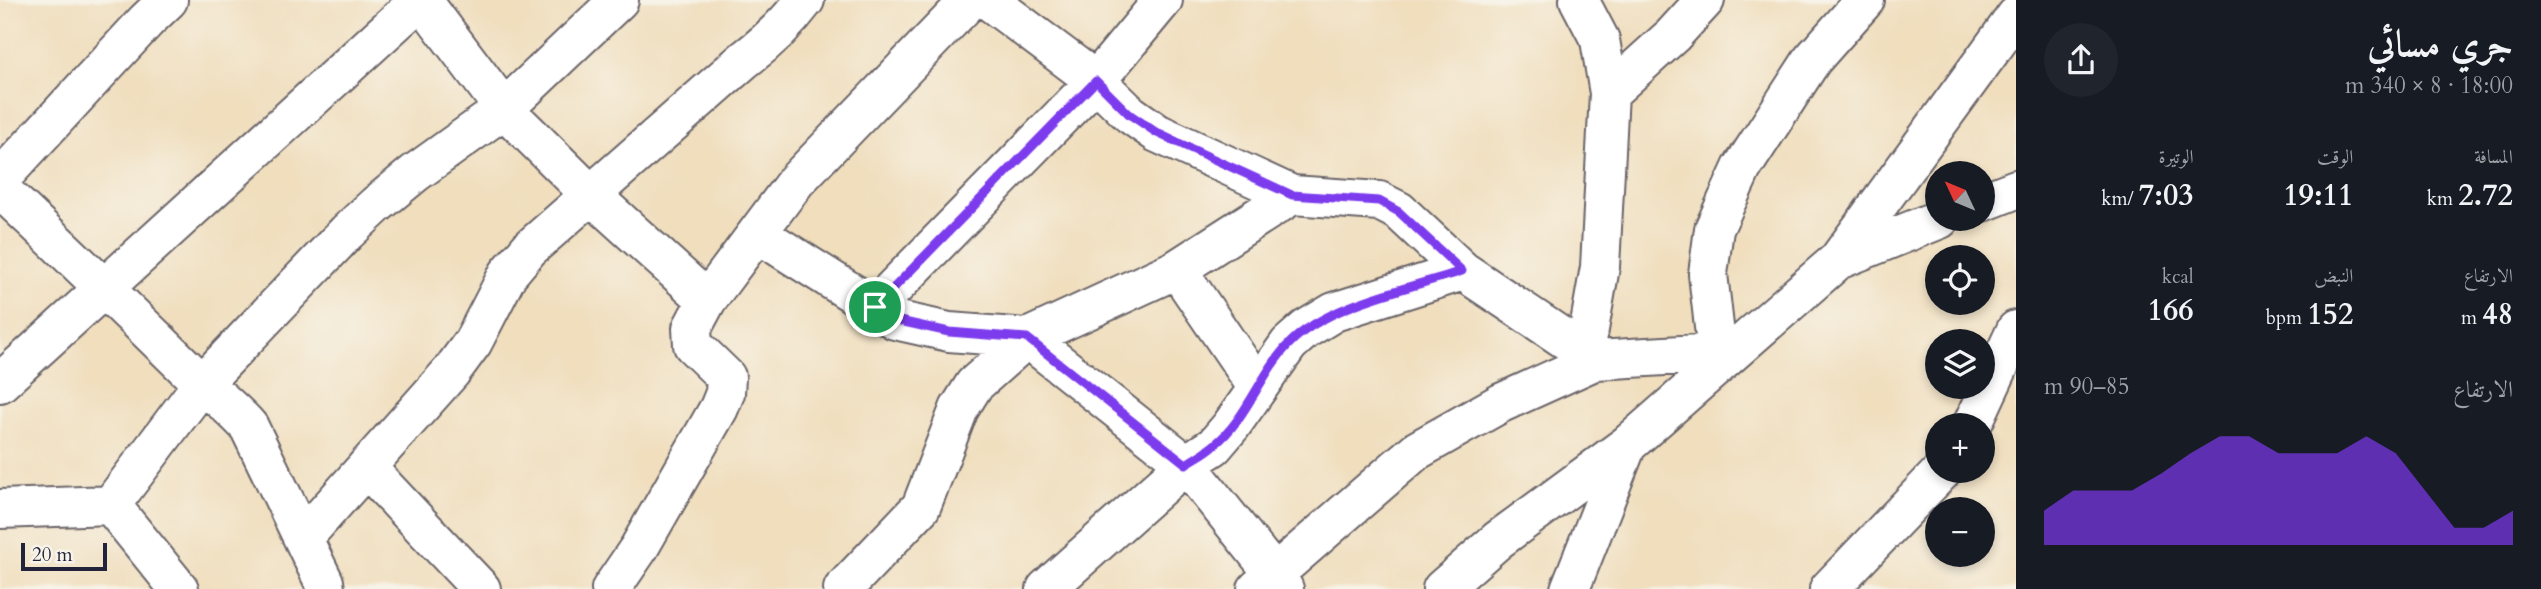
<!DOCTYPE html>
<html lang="ar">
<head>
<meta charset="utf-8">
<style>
	:root { --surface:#171b24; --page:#20242c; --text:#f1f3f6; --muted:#9ea1a6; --accent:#7c3aed }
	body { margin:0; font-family:Cardo,Amiri,serif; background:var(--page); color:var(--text); direction:rtl; height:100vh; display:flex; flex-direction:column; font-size:26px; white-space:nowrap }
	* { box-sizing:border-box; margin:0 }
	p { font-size:23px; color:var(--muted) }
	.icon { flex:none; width:38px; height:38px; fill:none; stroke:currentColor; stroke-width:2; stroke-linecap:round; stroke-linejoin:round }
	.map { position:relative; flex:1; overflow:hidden; direction:ltr }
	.panel { display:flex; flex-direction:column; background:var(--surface); width:525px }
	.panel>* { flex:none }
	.needle { width:46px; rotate:314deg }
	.controls { position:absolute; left:1925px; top:161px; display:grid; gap:14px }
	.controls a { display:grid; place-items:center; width:70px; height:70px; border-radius:50%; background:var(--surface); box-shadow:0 4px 10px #0003; font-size:35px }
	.scale { position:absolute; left:21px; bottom:18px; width:86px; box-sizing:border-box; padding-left:7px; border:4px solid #22223b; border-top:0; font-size:19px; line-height:24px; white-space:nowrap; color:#22223b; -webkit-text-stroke:5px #f7f3e8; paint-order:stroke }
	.pin { position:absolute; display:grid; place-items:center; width:60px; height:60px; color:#fff; margin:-30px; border:4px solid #fff; border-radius:50%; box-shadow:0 2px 7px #0007 }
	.round { display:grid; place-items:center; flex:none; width:74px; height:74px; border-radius:37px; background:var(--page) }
	.summary { display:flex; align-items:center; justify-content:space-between; height:119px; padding:0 28px }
	h1 { font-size:38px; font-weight:600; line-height:52px }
	.figures { display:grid; grid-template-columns:repeat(3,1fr); gap:10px; height:119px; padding:7px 28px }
	.figures div { display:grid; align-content:center }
	.figures b { font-size:30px; font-weight:600 }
	.figures small { font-size:19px; font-weight:400 }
	.figures p { font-size:19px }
	.chart { height:196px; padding:14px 28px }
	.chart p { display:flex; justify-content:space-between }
	.chart svg { width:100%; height:126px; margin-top:7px; fill:var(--accent); opacity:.7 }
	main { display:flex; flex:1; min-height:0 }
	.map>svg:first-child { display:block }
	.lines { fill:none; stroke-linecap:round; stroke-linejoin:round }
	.minor-casing { stroke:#6a6468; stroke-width:42 }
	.minor { stroke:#fff; stroke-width:38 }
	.route-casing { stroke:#fff; stroke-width:14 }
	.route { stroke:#7c3aed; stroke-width:9 }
</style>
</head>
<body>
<main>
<section class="panel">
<div class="summary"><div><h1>جري مسائي</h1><p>18:00 · 8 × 340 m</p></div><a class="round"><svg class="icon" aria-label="share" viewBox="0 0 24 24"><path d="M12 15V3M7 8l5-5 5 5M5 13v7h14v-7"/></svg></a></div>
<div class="figures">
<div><p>المسافة</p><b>2.72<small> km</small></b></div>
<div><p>الوقت</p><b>19:11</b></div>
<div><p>الوتيرة</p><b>7:03<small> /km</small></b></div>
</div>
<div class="figures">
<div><p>الارتفاع</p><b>48<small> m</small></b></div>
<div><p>النبض</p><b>152<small> bpm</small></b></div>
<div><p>kcal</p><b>166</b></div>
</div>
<div class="chart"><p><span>الارتفاع</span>85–90 m</p>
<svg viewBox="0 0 160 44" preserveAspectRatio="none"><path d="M0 44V32L10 25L20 25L30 25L40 19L50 12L60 6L70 6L80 12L90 12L100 12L110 6L120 12L130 25L140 38L150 38L160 32V44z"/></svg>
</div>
</section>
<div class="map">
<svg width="2016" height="589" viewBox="0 0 2016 589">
	<rect width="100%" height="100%" fill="#f7f3e8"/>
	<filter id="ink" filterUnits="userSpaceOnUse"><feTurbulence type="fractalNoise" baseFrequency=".0143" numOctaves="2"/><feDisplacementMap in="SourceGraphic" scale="14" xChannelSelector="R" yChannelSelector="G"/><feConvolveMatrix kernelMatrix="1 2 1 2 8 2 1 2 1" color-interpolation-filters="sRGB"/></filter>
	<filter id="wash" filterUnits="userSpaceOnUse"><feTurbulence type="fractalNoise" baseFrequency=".00686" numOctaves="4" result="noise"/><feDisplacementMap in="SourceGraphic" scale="28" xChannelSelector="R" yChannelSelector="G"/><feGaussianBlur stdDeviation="1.57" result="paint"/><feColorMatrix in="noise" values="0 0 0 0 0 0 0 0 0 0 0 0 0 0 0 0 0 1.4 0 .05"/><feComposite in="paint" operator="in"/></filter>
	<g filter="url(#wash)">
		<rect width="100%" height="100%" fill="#f0debd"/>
	</g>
	<g filter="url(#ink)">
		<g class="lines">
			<defs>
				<path id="minor" d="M422 0 504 109 590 194 707 300
					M988 0 1096 81 1130 114 1157 133 1292 195 1379 201 1399 211 1463 271 1596 360
					M1579 0 1600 40 1609 93 1600 267 1585 352
					M1609 93 1673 35 1705 0
					M0 179 146 21 168 0
					M0 189C64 249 127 310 190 372 209 391 231 406 249 427L324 582 325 589
					M1983 202 2016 189
					M757 233 895 320 949 332 1027 338 1186 464 1275 575 1284 589
					M1838 260 1940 219
					M1177 269 1258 388
					M875 307 1096 81 1163 0
					M1717 353 1708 274 1714 229 1742 168 1812 60 1865 0
					M0 383 420 0
					M1972 425 2016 330
					M366 467 481 589
					M111 505 179 589
					M0 509 111 505 202 384 347 232 376 205 415 173 504 109 619 0
					M303 538 451 372 473 342 508 274 529 249 744 60C768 42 787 24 805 0
					M611 589 639 548 719 408 725 393 726 377 693 345 692 328 707 300 796 181 970 0
					M843 589 921 507 959 409 974 385 1027 338 1177 269 1292 195
					M1046 589 1186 464 1214 446 1231 426 1289 344 1306 329 1334 312 1463 271
					M1257 589 1416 451 1501 403 1596 360 1733 352
					M1442 589 1498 540 1627 445 1838 260 2016 16
					M1570 589 1627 445
					M1829 589 1942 471"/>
			</defs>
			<!-- minor casing -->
			<use href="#minor" class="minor-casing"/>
			<!-- minor -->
			<use href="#minor" class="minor"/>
		</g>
	</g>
	<g class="lines" filter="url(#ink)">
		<defs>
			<path id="route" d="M1096 81 1129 114 1157 133 1292 195 1379 201 1399 212 1462 271C1411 288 1328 304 1290 343 1260 373 1247 420 1213 446 1205 453 1195 458 1186 464L1027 338 949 332 895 320 875 307Z"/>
		</defs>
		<!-- route casing -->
		<use href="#route" class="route-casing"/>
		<!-- route -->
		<use href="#route" class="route"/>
	</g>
</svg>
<div class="controls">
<a><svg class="needle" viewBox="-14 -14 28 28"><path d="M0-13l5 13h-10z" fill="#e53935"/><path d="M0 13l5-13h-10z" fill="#9ea1a6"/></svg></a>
<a><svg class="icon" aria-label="locate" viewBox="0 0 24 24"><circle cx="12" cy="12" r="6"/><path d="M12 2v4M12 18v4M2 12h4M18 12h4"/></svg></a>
<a><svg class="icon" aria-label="layers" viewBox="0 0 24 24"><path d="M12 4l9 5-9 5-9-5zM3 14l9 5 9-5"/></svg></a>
<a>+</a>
<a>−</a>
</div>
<div class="scale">20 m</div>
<div class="pin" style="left:875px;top:307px;background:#1e9e55"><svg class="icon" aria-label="arrive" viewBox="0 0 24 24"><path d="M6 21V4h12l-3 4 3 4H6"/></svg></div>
</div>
</main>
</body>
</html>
